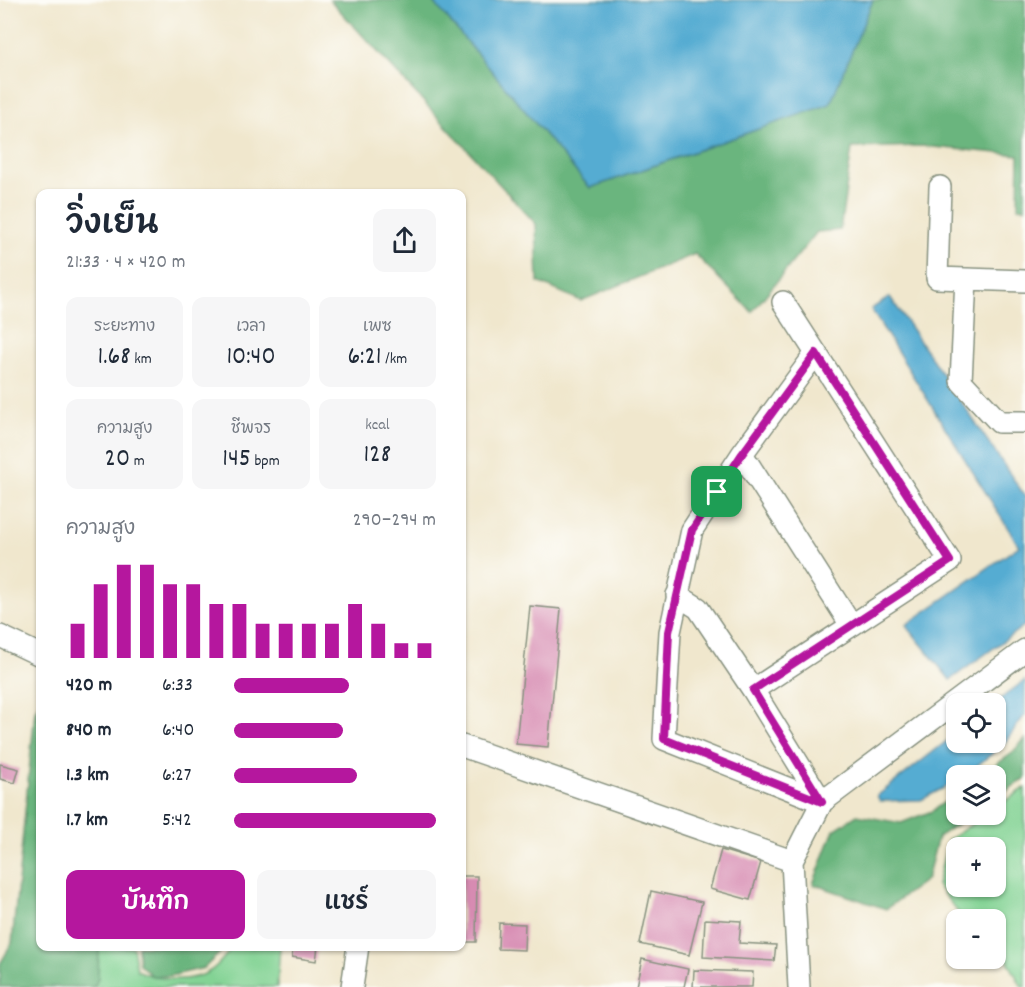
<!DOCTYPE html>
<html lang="th">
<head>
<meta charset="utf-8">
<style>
	:root { --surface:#fff; --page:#f6f6f7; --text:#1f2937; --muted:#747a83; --accent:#b5179e }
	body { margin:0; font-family:Dekko,"Playpen Sans Thai",sans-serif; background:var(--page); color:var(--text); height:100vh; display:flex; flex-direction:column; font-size:22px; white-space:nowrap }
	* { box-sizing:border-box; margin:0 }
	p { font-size:20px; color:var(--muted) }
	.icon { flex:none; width:33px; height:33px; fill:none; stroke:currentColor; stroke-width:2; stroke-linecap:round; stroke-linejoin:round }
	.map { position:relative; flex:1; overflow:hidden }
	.sheet { position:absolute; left:36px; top:189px; width:430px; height:762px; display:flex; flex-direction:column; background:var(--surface); border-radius:12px; box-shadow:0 2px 4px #0004 }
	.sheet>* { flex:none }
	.controls { position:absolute; left:946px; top:693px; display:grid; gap:12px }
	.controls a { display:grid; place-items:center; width:60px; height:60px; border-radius:12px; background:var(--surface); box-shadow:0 2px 4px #0004; font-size:30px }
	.pin { position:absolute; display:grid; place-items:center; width:51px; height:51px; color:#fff; margin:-26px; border-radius:12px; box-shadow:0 3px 9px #0006 }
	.round { display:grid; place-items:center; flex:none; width:63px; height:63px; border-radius:12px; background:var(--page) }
	.summary { display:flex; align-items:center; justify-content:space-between; height:102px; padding:0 30px }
	h1 { font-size:33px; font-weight:600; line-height:45px }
	.stats { display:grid; grid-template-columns:repeat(3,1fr); gap:9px; height:102px; padding:6px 30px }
	.stats div { display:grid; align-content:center; border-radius:12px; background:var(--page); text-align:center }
	.stats b { font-size:26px; font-weight:600 }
	.stats small { font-size:16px; font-weight:400 }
	.stats p { font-size:16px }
	.chart { height:168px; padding:12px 30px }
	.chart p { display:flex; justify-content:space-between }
	.chart svg { width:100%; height:108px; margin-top:6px; stroke:var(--accent); stroke-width:6 }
	.button { display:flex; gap:12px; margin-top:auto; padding:12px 30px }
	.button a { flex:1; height:69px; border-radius:12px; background:var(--accent); color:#fff; font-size:24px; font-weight:600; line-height:69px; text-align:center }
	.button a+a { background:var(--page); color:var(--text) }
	ul { padding:0 30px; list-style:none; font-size:20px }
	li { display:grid; grid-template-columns:96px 72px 1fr; align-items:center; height:45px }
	li i { height:15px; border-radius:8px; background:var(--accent) }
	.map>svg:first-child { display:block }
	.green { fill:#83d394; stroke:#518864; stroke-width:1.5; fill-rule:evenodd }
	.forest { fill:#6ab57e; stroke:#447959; stroke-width:1.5 }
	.water { fill:#55acd2; stroke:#3a7483; stroke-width:1.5 }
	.building { fill:#d78bb2 }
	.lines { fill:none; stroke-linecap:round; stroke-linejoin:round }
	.minor-casing { stroke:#889280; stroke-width:24 }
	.minor { stroke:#fff; stroke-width:21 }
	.route-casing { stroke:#fff; stroke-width:12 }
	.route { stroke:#b5179e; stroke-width:8 }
</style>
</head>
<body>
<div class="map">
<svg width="1025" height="987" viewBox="0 0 1025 987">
	<rect width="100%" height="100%" fill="#fdfcf7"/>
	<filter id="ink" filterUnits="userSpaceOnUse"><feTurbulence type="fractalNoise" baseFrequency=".0167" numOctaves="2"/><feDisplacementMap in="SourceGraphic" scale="12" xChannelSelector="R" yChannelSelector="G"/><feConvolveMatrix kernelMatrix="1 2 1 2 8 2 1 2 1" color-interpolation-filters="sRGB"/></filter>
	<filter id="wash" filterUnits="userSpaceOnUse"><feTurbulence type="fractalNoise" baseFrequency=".008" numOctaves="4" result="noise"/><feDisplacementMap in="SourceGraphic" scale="24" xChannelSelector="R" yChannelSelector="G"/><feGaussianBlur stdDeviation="1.35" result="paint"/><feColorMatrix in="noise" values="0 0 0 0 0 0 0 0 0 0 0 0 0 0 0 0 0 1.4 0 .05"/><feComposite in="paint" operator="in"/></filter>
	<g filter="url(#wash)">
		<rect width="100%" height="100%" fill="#f0e7cd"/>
		<!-- green -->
		<path class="green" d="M1025 788V987H1022L1004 954 996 950V920L963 919 937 885 948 840 986 815 996 814V808ZM957 848H996V886H957Z
			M84 947H133L137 970C157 980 190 984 210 971 219 966 226 954 233 947H280L277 987H75Z"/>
		<!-- forest -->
		<path class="forest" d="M330 0H432L590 188 830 104 873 0H1025V208L1018 207 1019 155 922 146 852 148 840 230 817 232 752 312 695 254 581 301 538 282 536 224Z
			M40 701V946L99 947 98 979 94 987H0V964L12 943 35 711Z
			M1025 739V778L996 798V776L981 775 1011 754Z
			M957 793V814L971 815 938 837 927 879 886 909 813 884 834 830 857 815 901 823 932 811Z
			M138 947V946L226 947 204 968 170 976H152L139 964Z"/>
		<!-- water -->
		<path class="water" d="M432 0H873L830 104 590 188Z
			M890 297 1025 496V625L950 680 906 625 1019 546 871 309Z
			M1025 680V715L1003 745 965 775 957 776V781L921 800 880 801 877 796 957 733V742H996L995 703Z"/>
		<g id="blocks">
			<!-- building -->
			<path class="building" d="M530 606 561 609 548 747 516 744Z
				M0 764 19 769 15 783 0 779Z
				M721 850 761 862 750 900 710 889Z
				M462 876H477L476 942H462Z
				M651 891 702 902 689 955 640 944Z
				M705 919 741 921 739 943 776 945 774 961 703 957Z
				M499 923 525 924 524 950 498 949Z
				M293 946H318L316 961 292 957Z
				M642 959 688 969 684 987H636Z
				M694 970 753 972 752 987H693Z"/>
		</g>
	</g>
	<g filter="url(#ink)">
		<use href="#blocks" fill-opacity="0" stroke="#889280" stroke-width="1.5"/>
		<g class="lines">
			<defs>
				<path id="minor" d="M940 187 937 278 1025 281
					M966 279 961 381 999 422H1025
					M816 353 742 454 692 530 670 632 664 739 822 802
					M742 454 851 625
					M677 595 698 608 753 690 822 802
					M0 636 40 655
					M753 690 950 561 783 302
					M462 746 792 861
					M352 987 358 946
					M799 987 792 861 822 802 1025 650"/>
			</defs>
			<!-- minor casing -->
			<use href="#minor" class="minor-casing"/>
			<!-- minor -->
			<use href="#minor" class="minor"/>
		</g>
	</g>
	<g class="lines" filter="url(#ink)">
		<defs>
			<path id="route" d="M816 353 950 561 753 690 822 802 664 739 669 632 692 530 742 454Z"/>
		</defs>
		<!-- route casing -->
		<use href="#route" class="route-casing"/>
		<!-- route -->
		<use href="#route" class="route"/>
	</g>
</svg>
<div class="controls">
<a><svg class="icon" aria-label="locate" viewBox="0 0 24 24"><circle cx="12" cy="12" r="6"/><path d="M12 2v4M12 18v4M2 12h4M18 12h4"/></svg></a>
<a><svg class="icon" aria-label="layers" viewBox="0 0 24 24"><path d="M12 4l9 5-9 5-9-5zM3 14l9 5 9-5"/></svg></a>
<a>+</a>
<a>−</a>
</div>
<div class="pin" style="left:717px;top:492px;background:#1e9e55"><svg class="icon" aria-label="arrive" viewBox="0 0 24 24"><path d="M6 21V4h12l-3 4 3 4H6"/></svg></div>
<section class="sheet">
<div class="summary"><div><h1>วิ่งเย็น</h1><p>21:33 · 4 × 420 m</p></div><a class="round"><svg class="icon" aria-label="share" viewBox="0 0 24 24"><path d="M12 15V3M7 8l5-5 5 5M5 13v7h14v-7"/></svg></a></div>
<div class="stats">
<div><p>ระยะทาง</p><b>1.68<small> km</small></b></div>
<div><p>เวลา</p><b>10:40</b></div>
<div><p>เพซ</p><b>6:21<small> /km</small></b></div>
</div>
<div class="stats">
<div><p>ความสูง</p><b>20<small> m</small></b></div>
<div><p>ชีพจร</p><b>145<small> bpm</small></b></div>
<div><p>kcal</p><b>128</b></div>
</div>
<div class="chart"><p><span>ความสูง</span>290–294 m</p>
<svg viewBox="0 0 160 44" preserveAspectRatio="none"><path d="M5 44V30M15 44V14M25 44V6M35 44V6M45 44V14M55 44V14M65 44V22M75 44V22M85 44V30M95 44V30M105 44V30M115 44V30M125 44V22M135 44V30M145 44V38M155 44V38"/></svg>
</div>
<ul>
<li><b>420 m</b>6:33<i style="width:57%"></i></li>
<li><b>840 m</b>6:40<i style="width:54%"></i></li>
<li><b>1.3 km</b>6:27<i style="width:61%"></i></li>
<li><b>1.7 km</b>5:42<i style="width:100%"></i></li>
</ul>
<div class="button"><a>บันทึก</a><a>แชร์</a></div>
</section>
</div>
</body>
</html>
